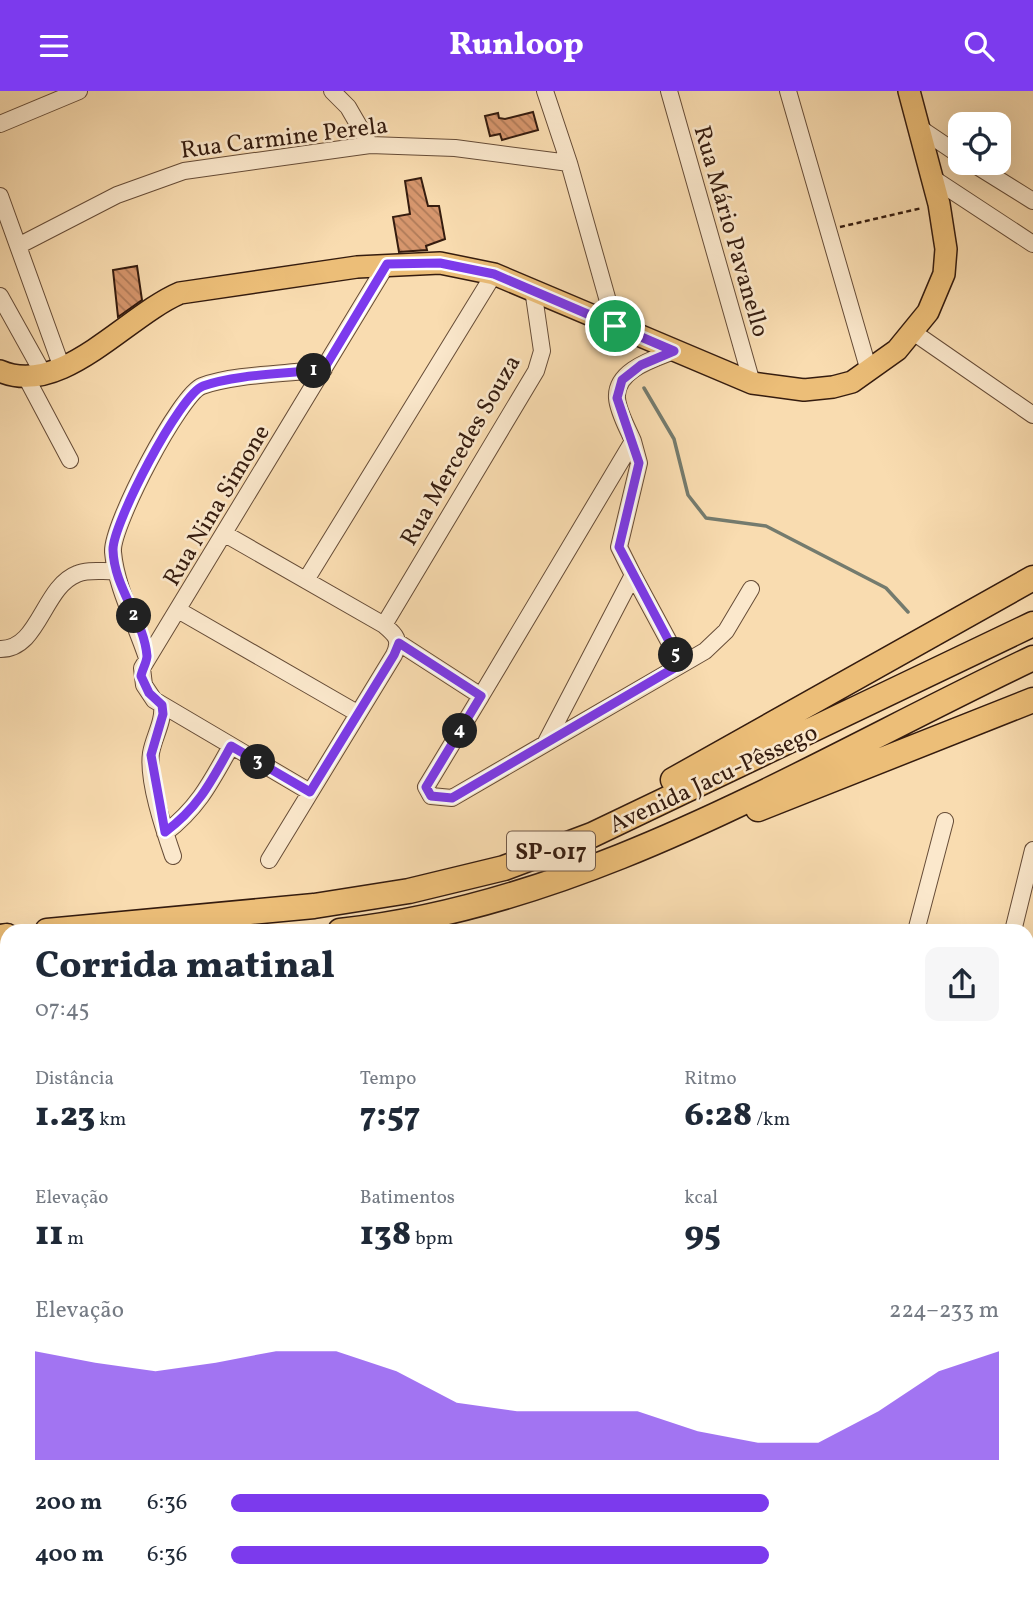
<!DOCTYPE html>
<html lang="pt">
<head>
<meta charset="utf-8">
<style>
	:root { --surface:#fff; --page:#f6f6f7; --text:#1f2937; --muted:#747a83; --accent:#7c3aed }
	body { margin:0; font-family:Vollkorn,serif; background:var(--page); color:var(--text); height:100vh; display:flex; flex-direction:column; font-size:26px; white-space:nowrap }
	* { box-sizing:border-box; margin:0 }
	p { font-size:23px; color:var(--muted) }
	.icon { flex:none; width:38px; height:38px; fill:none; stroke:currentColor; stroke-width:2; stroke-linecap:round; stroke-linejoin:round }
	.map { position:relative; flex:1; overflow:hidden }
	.sheet { position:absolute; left:0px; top:833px; width:1034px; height:674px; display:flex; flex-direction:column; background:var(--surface); border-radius:21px 21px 0 0; box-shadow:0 7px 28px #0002 }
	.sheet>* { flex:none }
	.controls { position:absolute; left:948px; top:21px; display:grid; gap:14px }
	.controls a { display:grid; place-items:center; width:63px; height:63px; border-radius:14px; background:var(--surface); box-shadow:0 7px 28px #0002; font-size:35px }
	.pin { position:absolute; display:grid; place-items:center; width:60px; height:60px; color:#fff; margin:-30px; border:4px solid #fff; border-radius:50%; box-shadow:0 2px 7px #0007 }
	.km { position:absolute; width:35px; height:35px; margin:-18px; border-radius:50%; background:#222; color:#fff; font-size:19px; line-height:35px; text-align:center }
	.round { display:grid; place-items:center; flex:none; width:74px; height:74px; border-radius:14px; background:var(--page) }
	.headline { display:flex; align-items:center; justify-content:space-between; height:119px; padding:0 35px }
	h1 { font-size:38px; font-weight:800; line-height:52px }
	.metrics { display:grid; grid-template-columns:repeat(3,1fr); gap:10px; height:119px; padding:7px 35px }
	.metrics div { display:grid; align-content:center }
	.metrics b { font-size:35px; font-weight:800 }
	.metrics small { font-size:19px; font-weight:400 }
	.metrics p { font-size:19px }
	.chart { height:196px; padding:14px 35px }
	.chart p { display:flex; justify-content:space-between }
	.chart svg { width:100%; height:126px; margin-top:7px; fill:var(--accent); opacity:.7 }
	ul { padding:0 35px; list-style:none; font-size:23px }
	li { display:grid; grid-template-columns:112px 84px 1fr; align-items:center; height:52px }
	li i { height:18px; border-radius:9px; background:var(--accent) }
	header { display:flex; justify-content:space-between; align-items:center; height:91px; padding:0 35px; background:var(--accent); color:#fff; font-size:32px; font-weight:800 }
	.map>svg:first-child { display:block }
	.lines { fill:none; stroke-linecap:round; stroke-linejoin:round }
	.stream { stroke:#747b6e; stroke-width:3.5 }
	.building { fill:url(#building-back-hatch); stroke:#351c0f; stroke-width:2 }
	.minor-casing { stroke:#664c37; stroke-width:18 }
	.major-casing { stroke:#351c0f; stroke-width:24 }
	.highway-casing { stroke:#351c0f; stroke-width:27 }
	.path { stroke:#351c0f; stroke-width:2.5; stroke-dasharray:5 3.5; stroke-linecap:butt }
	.minor { stroke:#fbe8cc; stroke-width:16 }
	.major { stroke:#ecbe78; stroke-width:21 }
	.highway { stroke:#ecbe78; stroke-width:24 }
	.route-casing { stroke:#fff; stroke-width:14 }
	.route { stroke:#7c3aed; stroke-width:9 }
	.labels { text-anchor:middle; stroke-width:5; stroke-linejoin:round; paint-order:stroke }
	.shield { fill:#fbe8cc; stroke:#705948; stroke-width:2 }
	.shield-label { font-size:23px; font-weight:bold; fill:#351c0f }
	.street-label { font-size:24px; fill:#351c0f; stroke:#fbe8cc }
</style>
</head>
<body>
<header><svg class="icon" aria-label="menu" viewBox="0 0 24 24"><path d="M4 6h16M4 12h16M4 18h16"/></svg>Runloop<svg class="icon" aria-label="search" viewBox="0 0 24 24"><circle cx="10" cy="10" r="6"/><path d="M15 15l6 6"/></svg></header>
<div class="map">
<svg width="1033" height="1506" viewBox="0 0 1033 1506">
	<defs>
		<pattern id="building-back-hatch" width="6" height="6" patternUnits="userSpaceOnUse" patternTransform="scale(1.75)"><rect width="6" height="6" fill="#d6966d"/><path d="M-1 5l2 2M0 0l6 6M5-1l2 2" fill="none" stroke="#ae7a58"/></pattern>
	</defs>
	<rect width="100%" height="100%" fill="#f9dcb0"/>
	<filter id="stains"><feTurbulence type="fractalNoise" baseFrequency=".00286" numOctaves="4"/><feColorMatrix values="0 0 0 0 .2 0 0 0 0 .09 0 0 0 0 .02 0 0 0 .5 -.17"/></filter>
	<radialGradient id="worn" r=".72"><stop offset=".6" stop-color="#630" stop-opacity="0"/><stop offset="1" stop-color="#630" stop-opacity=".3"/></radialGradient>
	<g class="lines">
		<!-- stream -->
		<path class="stream" d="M644 297 674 348 688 404 706 427 766 435 886 497 908 521"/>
	</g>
	<!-- building -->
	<path class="building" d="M533 21 538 39 502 49 500 43 490 45 485 25 498 22 499 27 505 28Z
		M421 87 428 115H439L445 148 426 155 427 159 399 161 393 126 410 123 405 90Z
		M137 175 142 209 118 226 113 179Z"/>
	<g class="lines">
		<defs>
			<path id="minor" d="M332 0 348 16 370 54
				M545 0 569 72 615 235
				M669 0 752 292
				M788 0 869 280
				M0 33 79 0
				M918 36 961 65
				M972 72 1033 110
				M931 86 1033 153
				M0 105 62 277
				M18 155 117 104 184 80 370 54 455 57 569 72
				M0 205 44 284
				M913 241 1033 324
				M27 288 70 369
				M633 350C628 338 618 321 617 307 615 279 654 268 674 260
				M225 443 384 534C396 544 401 549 394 564L269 769
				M306 489 494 183
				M178 519 357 622
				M384 534 536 280 542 260 533 198
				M399 552 481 605 426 696 431 705 452 707 705 560 726 540 751 498
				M0 558C39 559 43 496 77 483 88 478 104 481 116 480
				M147 567C136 533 116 496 113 461 111 435 180 303 202 295 234 283 289 283 324 278
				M481 605 633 350 639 372 619 456 633 484
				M162 614C164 631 154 645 151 662 147 689 164 739 173 765
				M545 653 633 484 681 573
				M310 701 154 609 144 594 142 577 387 173
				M165 742C198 717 211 691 231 655
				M916 840 945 730
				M1013 840 1033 759
				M1027 951 1033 952
				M1027 1026 1033 1027
				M1027 1132H1033
				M1027 1279 1033 1277
				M1027 1460H1033"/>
			<path id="major" d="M0 280C61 307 126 225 180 202L357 176 440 172 494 183 752 292 804 299 833 296 852 291 897 259 928 221 944 183 946 158 939 113 909 0"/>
			<path id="highway" d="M673 689 1033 487
				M758 718 1033 609
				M47 840 314 815 409 800 504 777 592 744 1033 533
				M340 840C592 812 809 673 1033 567
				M0 846 7 845
				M0 875 7 874"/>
		</defs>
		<!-- minor casing -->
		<use href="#minor" class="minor-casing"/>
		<!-- major casing -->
		<use href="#major" class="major-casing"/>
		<!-- highway casing -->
		<use href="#highway" class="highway-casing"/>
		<!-- path -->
		<path class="path" d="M840 136 922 117
			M911 1500 921 1506"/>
		<!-- minor -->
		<use href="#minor" class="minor"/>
		<!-- major -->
		<use href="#major" class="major"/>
		<!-- highway -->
		<use href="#highway" class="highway"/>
	</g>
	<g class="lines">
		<defs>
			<path id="route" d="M440 172 494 183 674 260 641 274 622 289 617 307 639 372 619 456 681 573 452 707 431 705 426 696 481 605 399 552 394 564 310 701 231 655C211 691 198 717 165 741L151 664 163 623 162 614 149 602 141 585C142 579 147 571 147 565 144 528 114 497 113 459 112 434 180 303 203 295 237 283 287 283 324 278L387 173Z"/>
		</defs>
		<!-- route casing -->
		<use href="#route" class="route-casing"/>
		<!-- route -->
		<use href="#route" class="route"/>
	</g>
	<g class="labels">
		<!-- shield labels -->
		<rect class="shield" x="507" y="740.5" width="88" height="39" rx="5"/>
		<g class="shield-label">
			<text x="551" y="768">SP-017</text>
		</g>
		<!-- street labels -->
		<g class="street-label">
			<text transform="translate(284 46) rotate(-7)" y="8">Rua Carmine Perela</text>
			<text transform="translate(732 140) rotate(74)" y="8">Rua Mário Pavanello</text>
			<text transform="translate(460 359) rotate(-60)" y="8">Rua Mercedes Souza</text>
			<text transform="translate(216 414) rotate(-59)" y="8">Rua Nina Simone</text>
			<text transform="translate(713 687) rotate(-25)" y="8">Avenida Jacu-Pêssego</text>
		</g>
	</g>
	<rect width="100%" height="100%" filter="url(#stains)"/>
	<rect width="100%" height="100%" fill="url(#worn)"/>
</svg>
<div class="controls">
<a><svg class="icon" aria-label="locate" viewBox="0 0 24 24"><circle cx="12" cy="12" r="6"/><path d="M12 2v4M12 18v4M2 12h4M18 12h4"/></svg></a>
</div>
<div class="pin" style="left:615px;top:235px;background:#1e9e55"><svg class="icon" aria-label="arrive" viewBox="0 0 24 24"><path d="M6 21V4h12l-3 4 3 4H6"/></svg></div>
<b class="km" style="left:314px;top:280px">1</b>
<b class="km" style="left:134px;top:525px">2</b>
<b class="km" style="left:258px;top:671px">3</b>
<b class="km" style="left:460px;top:640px">4</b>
<b class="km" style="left:676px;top:564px">5</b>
<section class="sheet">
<div class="headline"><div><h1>Corrida matinal</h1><p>07:45</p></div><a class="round"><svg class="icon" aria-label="share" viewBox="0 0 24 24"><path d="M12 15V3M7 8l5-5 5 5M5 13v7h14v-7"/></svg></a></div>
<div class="metrics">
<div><p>Distância</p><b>1.23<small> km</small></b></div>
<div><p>Tempo</p><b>7:57</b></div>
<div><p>Ritmo</p><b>6:28<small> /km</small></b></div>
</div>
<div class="metrics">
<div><p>Elevação</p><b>11<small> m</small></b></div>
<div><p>Batimentos</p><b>138<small> bpm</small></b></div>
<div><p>kcal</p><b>95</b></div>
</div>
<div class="chart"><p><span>Elevação</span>224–233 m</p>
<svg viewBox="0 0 160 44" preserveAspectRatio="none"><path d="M0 44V6L10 10L20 13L30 10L40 6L50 6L60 13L70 24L80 27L90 27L100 27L110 34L120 38L130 38L140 27L150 13L160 6V44z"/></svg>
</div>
<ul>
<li><b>200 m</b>6:36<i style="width:70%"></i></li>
<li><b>400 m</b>6:36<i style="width:70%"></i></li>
</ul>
</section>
</div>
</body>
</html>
